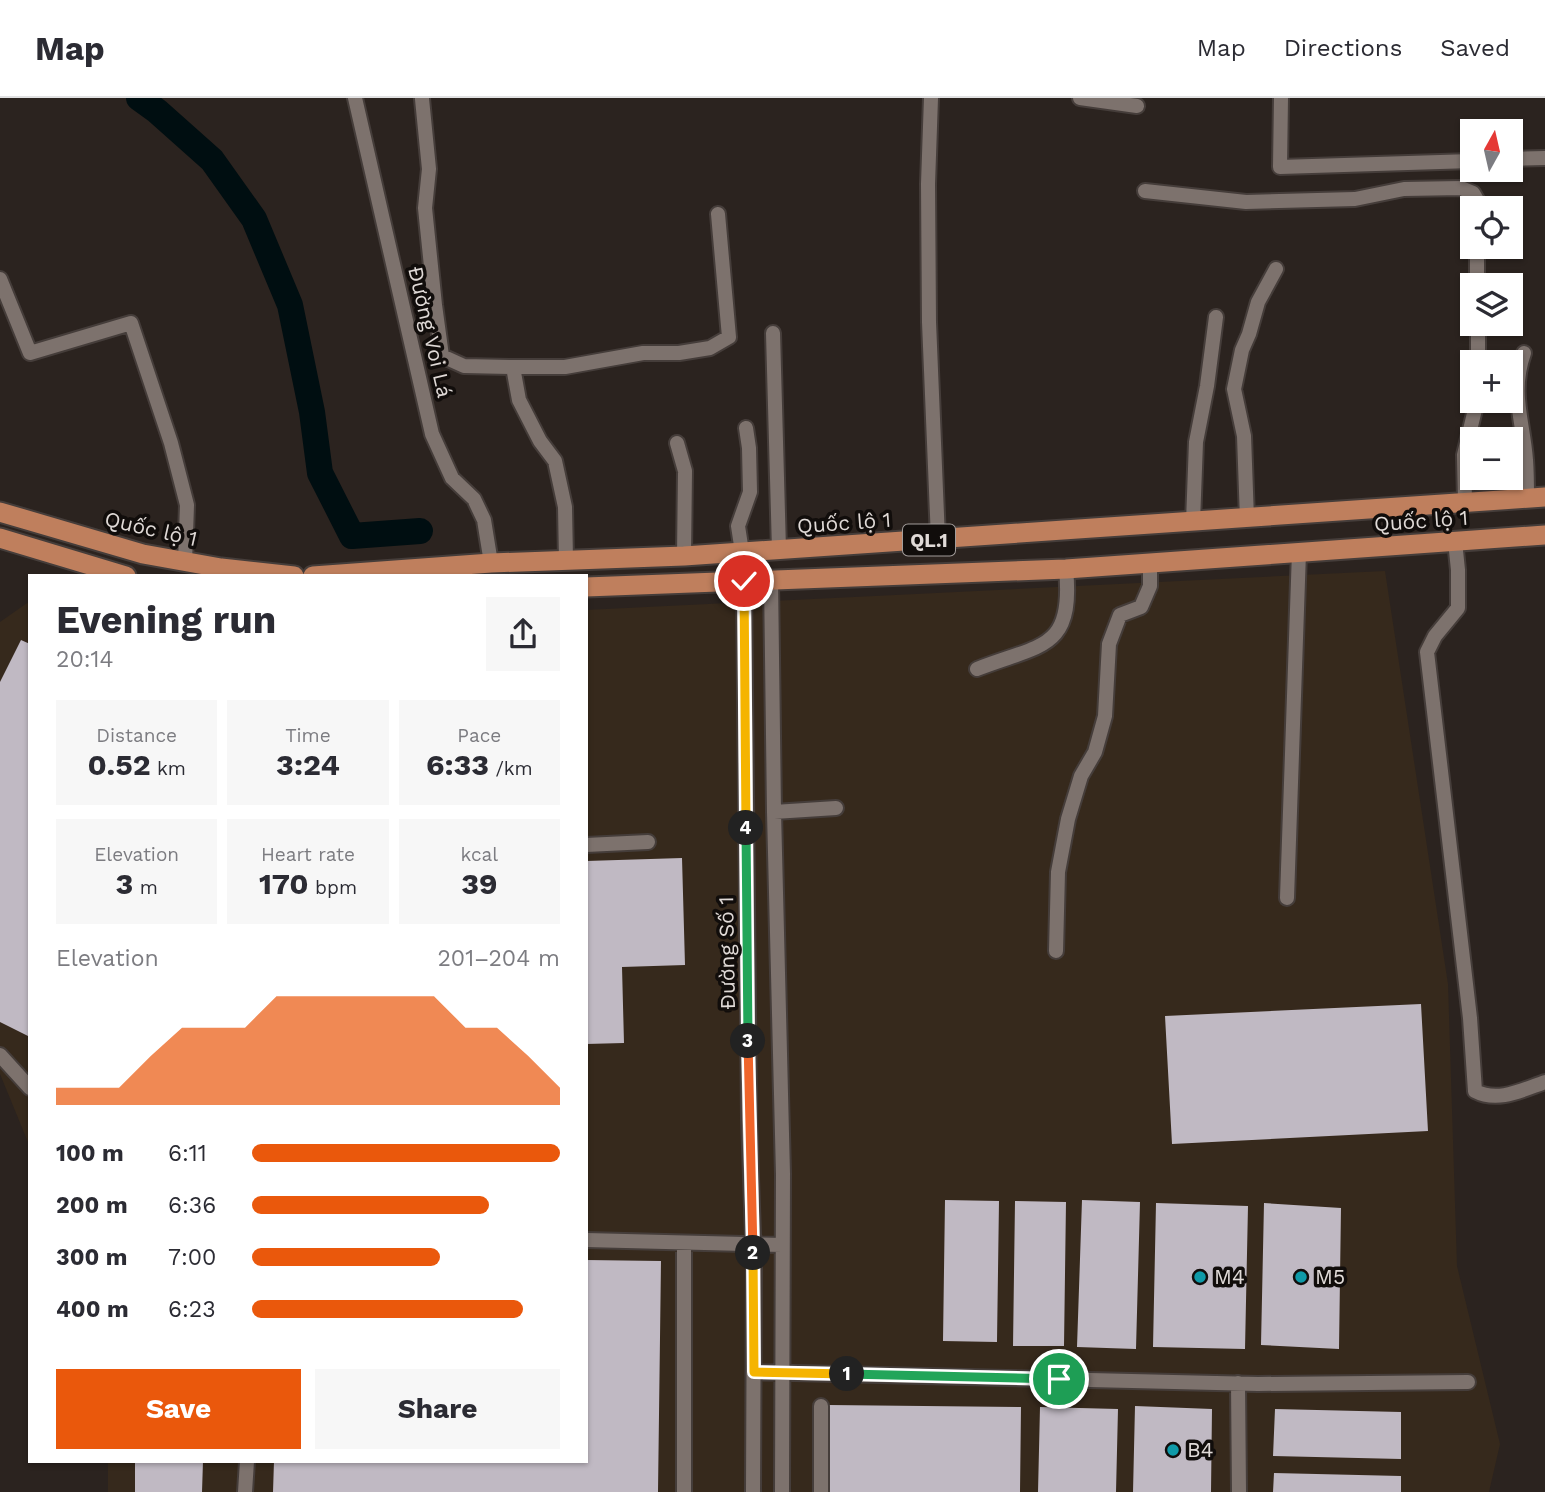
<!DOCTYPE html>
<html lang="en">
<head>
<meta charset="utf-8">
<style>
	:root { --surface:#fff; --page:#f7f7f7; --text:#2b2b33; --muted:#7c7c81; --line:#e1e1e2; --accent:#ea580c }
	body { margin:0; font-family:"Work Sans",sans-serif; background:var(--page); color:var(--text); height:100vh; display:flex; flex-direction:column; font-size:26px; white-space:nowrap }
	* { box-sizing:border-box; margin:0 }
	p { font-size:23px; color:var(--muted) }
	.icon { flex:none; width:38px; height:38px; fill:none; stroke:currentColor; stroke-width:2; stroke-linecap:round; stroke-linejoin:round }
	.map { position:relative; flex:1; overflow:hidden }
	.details { position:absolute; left:28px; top:476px; width:560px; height:889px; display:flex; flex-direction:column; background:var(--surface); border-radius:0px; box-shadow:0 2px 5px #0004 }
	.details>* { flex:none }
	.needle { width:46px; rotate:8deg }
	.tools { position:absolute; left:1460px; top:21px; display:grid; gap:14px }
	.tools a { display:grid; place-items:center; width:63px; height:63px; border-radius:0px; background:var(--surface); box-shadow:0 2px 5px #0004; font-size:35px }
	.pin { position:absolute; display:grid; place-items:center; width:60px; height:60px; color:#fff; margin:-30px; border:4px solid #fff; border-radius:50%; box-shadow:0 2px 7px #0007 }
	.km { position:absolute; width:35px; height:35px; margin:-18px; border-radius:50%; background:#222; color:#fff; font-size:19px; line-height:35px; text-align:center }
	.round { display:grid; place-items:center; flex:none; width:74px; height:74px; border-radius:0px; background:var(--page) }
	.summary { display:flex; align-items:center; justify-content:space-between; height:119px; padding:0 28px }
	h1 { font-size:38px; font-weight:700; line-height:52px }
	.figures { display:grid; grid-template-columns:repeat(3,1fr); gap:10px; height:119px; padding:7px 28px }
	.figures div { display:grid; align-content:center; border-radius:0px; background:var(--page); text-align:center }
	.figures b { font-size:30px; font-weight:700 }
	.figures small { font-size:19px; font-weight:400 }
	.figures p { font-size:19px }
	.chart { height:196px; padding:14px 28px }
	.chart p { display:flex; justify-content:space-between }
	.chart svg { width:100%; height:126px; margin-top:7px; fill:var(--accent); opacity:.7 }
	.cta { display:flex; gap:14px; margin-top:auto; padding:14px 28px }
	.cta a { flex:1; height:80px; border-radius:0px; background:var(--accent); color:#fff; font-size:28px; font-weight:700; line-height:80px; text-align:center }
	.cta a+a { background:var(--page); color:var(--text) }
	ul { padding:0 28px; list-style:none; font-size:23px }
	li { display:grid; grid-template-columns:112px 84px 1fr; align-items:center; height:52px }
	li i { height:18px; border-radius:9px; background:var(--accent) }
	header { display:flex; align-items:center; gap:42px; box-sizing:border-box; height:98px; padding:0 35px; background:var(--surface); border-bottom:2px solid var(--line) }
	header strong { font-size:33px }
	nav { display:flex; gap:38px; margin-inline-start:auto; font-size:24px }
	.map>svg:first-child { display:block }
	.industrial { fill:#36291c }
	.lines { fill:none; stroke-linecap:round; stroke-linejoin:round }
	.river { stroke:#000e11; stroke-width:26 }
	.building { fill:#c0b9c3 }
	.minor-casing { stroke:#453d3a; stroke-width:18 }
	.highway-casing { stroke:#453d3a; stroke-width:23 }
	.minor { stroke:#7d726d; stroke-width:14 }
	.highway { stroke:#bf7f5d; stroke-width:19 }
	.split-1-casing { stroke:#fff; stroke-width:14 }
	.split-2-casing { stroke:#fff; stroke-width:14 }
	.split-3-casing { stroke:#fff; stroke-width:14 }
	.split-4-casing { stroke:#fff; stroke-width:14 }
	.split-5-casing { stroke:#fff; stroke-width:14 }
	.split-1 { stroke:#22a559; stroke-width:9 }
	.split-2 { stroke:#f5b400; stroke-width:9 }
	.split-3 { stroke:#f0652b; stroke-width:9 }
	.split-4 { stroke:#22a559; stroke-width:9 }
	.split-5 { stroke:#f5b400; stroke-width:9 }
	.culture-dot { fill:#0f9aa8; stroke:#110d0b; stroke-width:2.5 }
	.labels { text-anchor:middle; stroke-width:7; stroke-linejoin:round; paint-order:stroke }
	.shield { fill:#110d0b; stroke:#a29c9a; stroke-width:2 }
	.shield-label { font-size:19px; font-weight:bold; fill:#e0dad7 }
	.street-label { font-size:21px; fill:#e0dad7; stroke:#110d0b }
	.poi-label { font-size:21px; fill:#e0dad7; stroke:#110d0b; text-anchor:start }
</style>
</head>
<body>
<header>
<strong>Map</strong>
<nav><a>Map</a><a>Directions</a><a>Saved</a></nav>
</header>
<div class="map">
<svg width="1545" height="1394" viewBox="0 0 1545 1394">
	<rect width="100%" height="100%" fill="#2b231f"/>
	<!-- industrial -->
	<path class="industrial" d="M1385 473 1448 886 1457 1168 1500 1346 1489 1394H108V1363H586V512Z
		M30 503V1049L0 976V524Z"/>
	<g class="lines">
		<!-- river -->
		<path class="river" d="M139 0 157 13 212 62 254 121 290 207 312 314 320 375 352 438 420 433"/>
	</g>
	<!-- building -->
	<path class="building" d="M21 542 30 546V939L0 924V584Z
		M682 760 685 867 622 869 624 945 586 946V763Z
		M1421 906 1428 1033 1172 1046 1165 918Z
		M945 1102 999 1103 997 1244 943 1243Z
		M1082 1102 1140 1104 1136 1251 1077 1249Z
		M1015 1103 1066 1104 1064 1248H1013Z
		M1156 1105 1248 1108 1245 1251 1153 1249Z
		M1264 1105 1341 1110 1339 1251 1261 1247Z
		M586 1162 661 1163 658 1394H273L274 1363H586Z
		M829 1307 1021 1309 1020 1394H829Z
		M1135 1308 1212 1311 1211 1394H1133Z
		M1040 1309 1118 1311 1116 1394H1038Z
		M1275 1311 1401 1314V1361L1273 1358Z
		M135 1363H203L202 1394H135Z
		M1274 1375 1401 1378V1394H1273Z"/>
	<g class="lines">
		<defs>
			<path id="minor" d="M355 0 432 336 452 380 474 401 484 422 491 465
				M931 0 928 86 929 224 938 441
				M1080 0 1137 8
				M1281 0 1280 69 1472 63
				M422 1 429 71 425 110 435 207 442 258 464 268 513 269 519 302 540 343 555 363 565 409 566 462
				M1510 61 1545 60
				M1145 93 1246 104 1355 101 1404 91 1461 90 1473 95 1477 102V110
				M1477 149V187
				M0 181 30 255 131 225 171 345 187 407 185 464
				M1478 226V264
				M773 235 779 452
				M1524 255C1510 295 1523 322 1526 362 1527 375 1527 388 1527 401
				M513 269H565L643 255H679L710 250 729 239 718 116
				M677 345 685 373 684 458
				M1465 403 1464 357 1477 303
				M1247 421 1244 338 1234 291 1242 252 1249 236 1258 204 1276 171
				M1193 424 1196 344 1207 288 1216 219
				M1455 443 1458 472V510L1435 538 1427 554 1470 920 1475 993C1498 1005 1522 992 1545 984
				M742 454 738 428 750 394 749 350 746 330
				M771 481 774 714 783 1076 782 1394
				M744 483 749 1022 754 1166 753 1394
				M977 571C1040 546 1074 553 1066 471
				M774 714 836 710
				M586 747 648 744
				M1287 800 1299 454
				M1056 853 1058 774 1068 721 1081 678 1095 654 1105 618 1109 546 1120 517 1141 509 1150 488V465
				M0 957 30 990
				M586 1142 782 1147
				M684 1145V1394
				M754 1274 1258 1286 1468 1284
				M1238 1285 1239 1394
				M245 1394 247 1363
				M821 1394V1308"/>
			<path id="highway" d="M0 414 143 456 221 470 294 478
				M0 440 126 478
				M313 478 491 465 684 458 1545 399
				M586 489 1066 471 1545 437"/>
		</defs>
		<!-- minor casing -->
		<use href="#minor" class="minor-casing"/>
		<!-- highway casing -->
		<use href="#highway" class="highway-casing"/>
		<!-- minor -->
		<use href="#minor" class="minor"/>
		<!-- highway -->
		<use href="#highway" class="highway"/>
	</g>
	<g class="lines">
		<defs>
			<path id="split-1" d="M847 1276 1059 1281"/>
			<path id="split-2" d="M753 1155 754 1274 847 1276"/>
			<path id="split-3" d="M748 943 753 1155"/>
			<path id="split-4" d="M746 730 748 943"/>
			<path id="split-5" d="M744 483 746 730"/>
		</defs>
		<!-- split-1 casing -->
		<use href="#split-1" class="split-1-casing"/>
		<!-- split-2 casing -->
		<use href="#split-2" class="split-2-casing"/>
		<!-- split-3 casing -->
		<use href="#split-3" class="split-3-casing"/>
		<!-- split-4 casing -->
		<use href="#split-4" class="split-4-casing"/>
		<!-- split-5 casing -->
		<use href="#split-5" class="split-5-casing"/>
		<!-- split-1 -->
		<use href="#split-1" class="split-1"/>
		<!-- split-2 -->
		<use href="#split-2" class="split-2"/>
		<!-- split-3 -->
		<use href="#split-3" class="split-3"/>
		<!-- split-4 -->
		<use href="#split-4" class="split-4"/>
		<!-- split-5 -->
		<use href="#split-5" class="split-5"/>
	</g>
	<!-- markers -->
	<g class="culture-dot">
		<circle cx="1200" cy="1179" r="7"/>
		<circle cx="1301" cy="1179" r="7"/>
		<circle cx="1173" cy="1352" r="7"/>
	</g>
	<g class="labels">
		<!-- shield labels -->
		<rect class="shield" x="903" y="426.5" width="52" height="31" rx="5"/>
		<g class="shield-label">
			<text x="929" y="449">QL.1</text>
		</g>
		<!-- street labels -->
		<g class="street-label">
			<text transform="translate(430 234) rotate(77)" y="7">Đường Voi Lá</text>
			<text transform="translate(1421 423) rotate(-4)" y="7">Quốc lộ 1</text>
			<text transform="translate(844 425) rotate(-4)" y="7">Quốc lộ 1</text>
			<text transform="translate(151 431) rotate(13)" y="7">Quốc lộ 1</text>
			<text transform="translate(727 855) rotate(-91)" y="7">Đường Số 1</text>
		</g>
		<!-- poi labels -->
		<g class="poi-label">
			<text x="1214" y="1186">M4</text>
			<text x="1315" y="1186">M5</text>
			<text x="1187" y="1359">B4</text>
		</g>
	</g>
</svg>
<div class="tools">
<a><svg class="needle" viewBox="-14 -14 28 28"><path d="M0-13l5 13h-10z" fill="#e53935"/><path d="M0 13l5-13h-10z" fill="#7c7c81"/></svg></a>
<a><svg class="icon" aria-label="locate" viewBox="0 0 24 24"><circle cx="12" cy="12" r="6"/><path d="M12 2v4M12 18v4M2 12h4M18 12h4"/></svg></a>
<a><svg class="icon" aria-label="layers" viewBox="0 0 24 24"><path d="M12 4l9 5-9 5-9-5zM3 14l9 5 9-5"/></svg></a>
<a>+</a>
<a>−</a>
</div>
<div class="pin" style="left:1059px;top:1281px;background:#1e9e55"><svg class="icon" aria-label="arrive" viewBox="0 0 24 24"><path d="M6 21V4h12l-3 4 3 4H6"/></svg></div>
<div class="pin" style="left:744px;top:483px;background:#d93025"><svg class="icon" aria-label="check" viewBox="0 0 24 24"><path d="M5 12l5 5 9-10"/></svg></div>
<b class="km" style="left:847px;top:1276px">1</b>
<b class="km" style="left:753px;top:1155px">2</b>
<b class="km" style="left:748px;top:943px">3</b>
<b class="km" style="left:746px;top:730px">4</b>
<section class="details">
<div class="summary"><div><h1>Evening run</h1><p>20:14</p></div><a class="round"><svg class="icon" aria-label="share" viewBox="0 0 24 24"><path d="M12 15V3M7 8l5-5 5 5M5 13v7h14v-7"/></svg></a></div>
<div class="figures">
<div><p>Distance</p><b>0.52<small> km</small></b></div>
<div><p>Time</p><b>3:24</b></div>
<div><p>Pace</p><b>6:33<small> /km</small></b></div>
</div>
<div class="figures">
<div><p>Elevation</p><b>3<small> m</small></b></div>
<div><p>Heart rate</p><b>170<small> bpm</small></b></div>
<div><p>kcal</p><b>39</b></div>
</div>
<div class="chart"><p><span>Elevation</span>201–204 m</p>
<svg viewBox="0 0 160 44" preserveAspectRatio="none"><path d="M0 44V38L10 38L20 38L30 27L40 17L50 17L60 17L70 6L80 6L90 6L100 6L110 6L120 6L130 17L140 17L150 27L160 38V44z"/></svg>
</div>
<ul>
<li><b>100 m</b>6:11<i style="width:100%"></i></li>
<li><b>200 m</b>6:36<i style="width:77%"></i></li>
<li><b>300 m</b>7:00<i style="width:61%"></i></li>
<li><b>400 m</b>6:23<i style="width:88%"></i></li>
</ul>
<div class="cta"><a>Save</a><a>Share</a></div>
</section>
</div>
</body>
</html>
